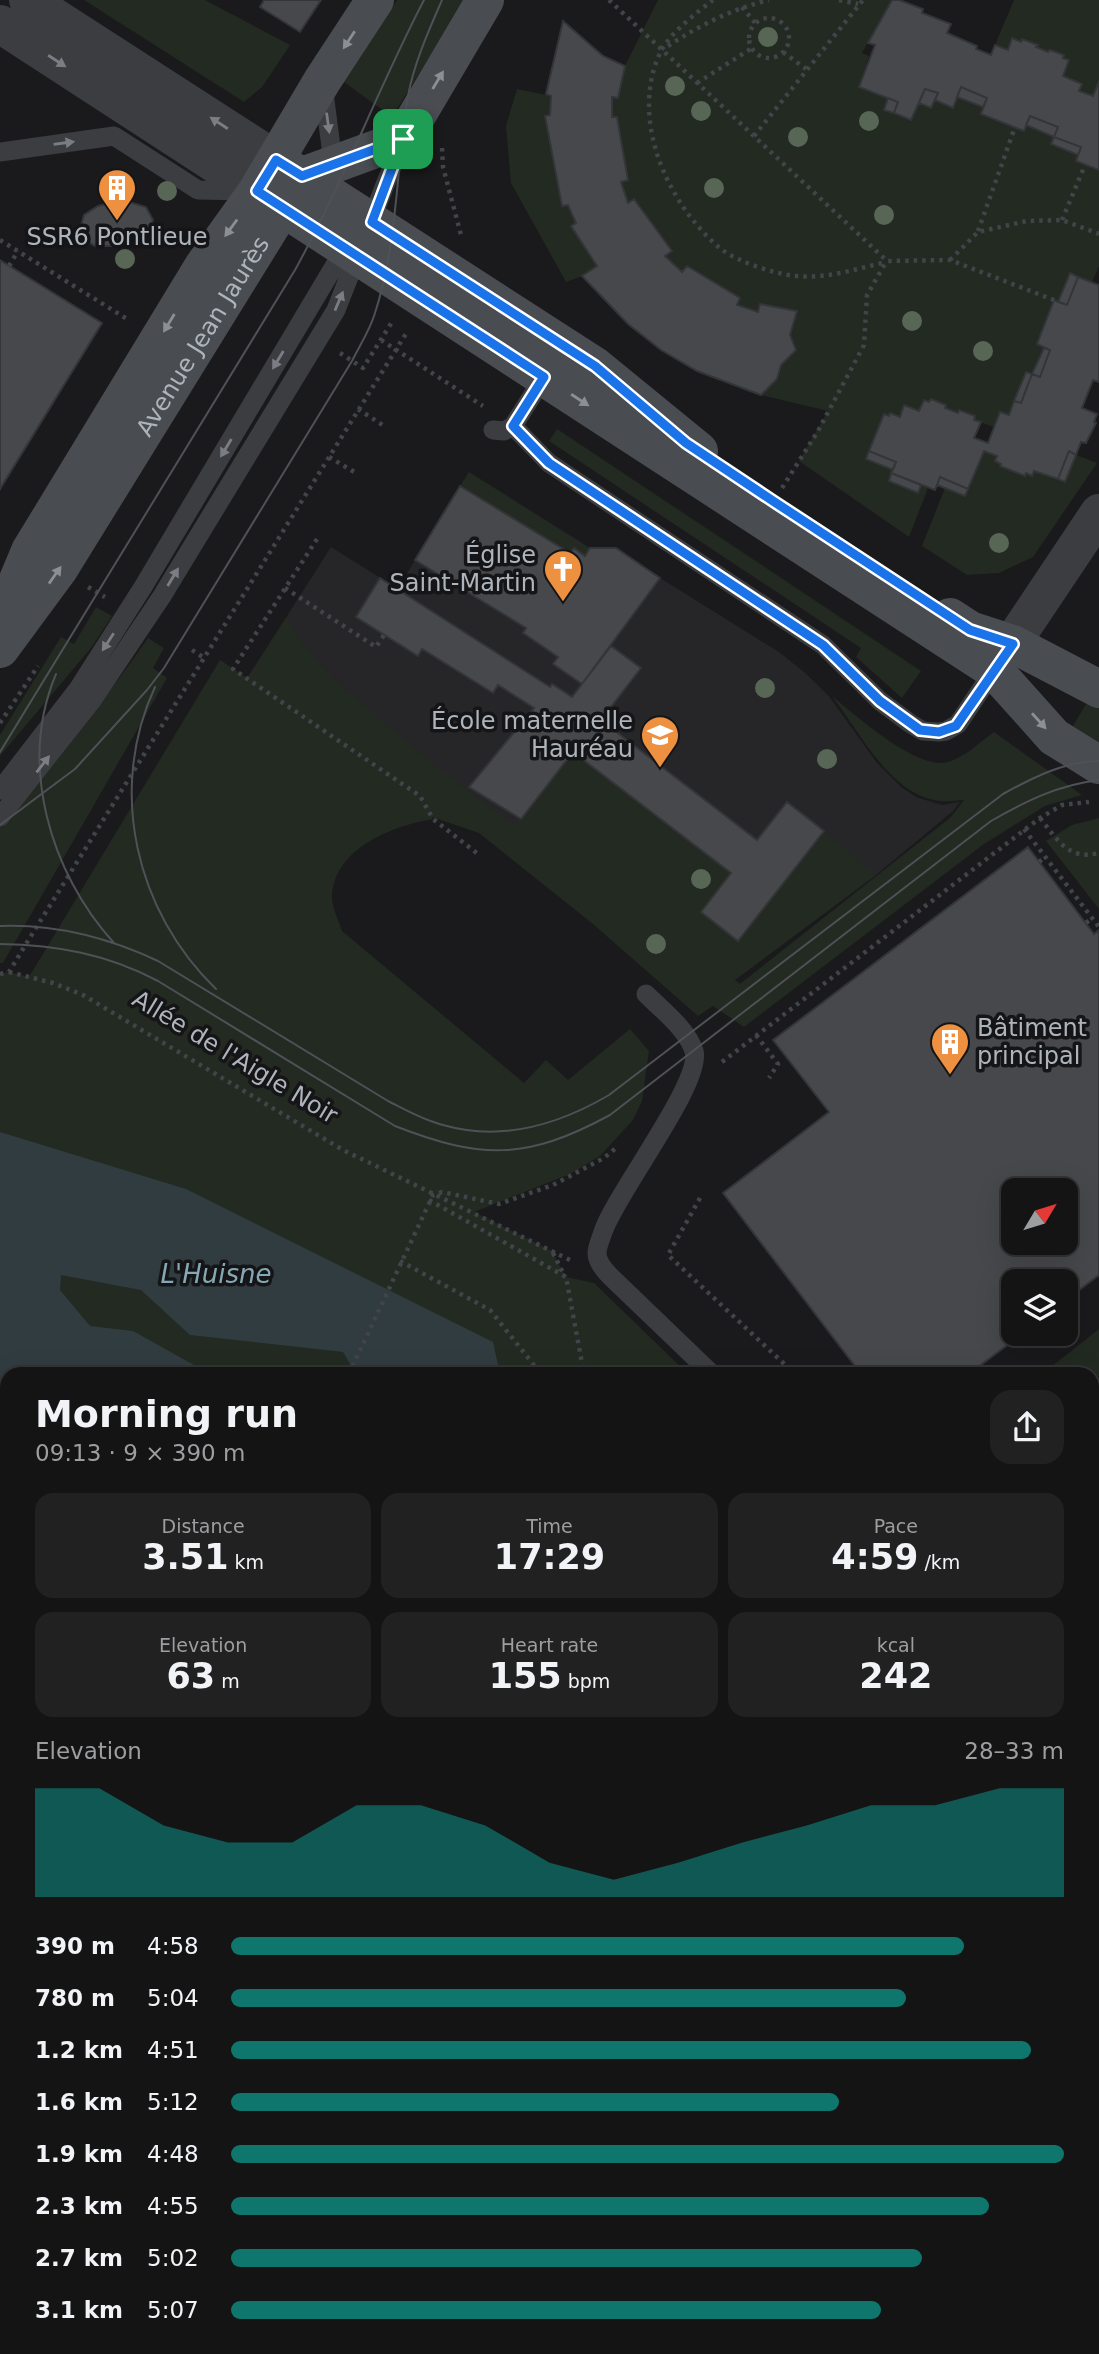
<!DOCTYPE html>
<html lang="en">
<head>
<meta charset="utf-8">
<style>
	:root { --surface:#141415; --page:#212122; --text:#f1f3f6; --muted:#9d9ea0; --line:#333334; --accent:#0f766e }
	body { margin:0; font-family:"DejaVu Sans",sans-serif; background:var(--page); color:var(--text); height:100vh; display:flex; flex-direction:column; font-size:26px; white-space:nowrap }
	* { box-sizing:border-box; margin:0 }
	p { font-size:23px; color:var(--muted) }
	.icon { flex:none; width:38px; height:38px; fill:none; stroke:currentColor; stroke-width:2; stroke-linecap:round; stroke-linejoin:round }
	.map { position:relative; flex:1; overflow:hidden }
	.sheet { position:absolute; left:0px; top:1367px; width:1099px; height:989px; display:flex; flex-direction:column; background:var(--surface); border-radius:21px 21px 0 0; box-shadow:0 7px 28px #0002,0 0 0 2px var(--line) }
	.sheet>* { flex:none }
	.needle { width:46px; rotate:52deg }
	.fabs { position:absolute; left:1001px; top:1178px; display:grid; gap:14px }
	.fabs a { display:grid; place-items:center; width:77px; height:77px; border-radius:14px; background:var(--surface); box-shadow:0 7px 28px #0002,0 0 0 2px var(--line); font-size:35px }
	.pin { position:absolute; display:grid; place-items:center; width:60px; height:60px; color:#fff; margin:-30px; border-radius:14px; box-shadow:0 4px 10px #0006 }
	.round { display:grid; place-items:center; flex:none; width:74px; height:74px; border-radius:21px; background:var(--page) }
	.headline { display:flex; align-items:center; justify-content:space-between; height:119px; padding:0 35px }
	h1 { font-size:38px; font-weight:700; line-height:52px }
	.figures { display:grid; grid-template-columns:repeat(3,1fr); gap:10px; height:119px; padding:7px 35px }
	.figures div { display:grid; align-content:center; border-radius:18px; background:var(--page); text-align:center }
	.figures b { font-size:35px; font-weight:700 }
	.figures small { font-size:19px; font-weight:400 }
	.figures p { font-size:19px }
	.chart { height:196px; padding:14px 35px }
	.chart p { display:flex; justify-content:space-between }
	.chart svg { width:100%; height:126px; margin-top:7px; fill:var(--accent); opacity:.7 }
	ul { padding:0 35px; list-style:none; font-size:23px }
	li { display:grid; grid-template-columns:112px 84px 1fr; align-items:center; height:52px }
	li i { height:18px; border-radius:9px; background:var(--accent) }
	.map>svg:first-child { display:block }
	.built { fill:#262629 }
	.green { fill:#222a22 }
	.water { fill:#303c40 }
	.building { fill:#47484c; stroke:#343538; stroke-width:2; fill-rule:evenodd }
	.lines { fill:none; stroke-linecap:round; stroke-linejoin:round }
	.path { stroke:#414448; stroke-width:4.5; stroke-dasharray:3.5 5; stroke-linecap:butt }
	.lane { stroke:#3b3d41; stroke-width:19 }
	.street { stroke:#3b3d41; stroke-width:38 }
	.secondary { stroke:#494c51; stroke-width:38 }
	.tram { stroke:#4e5156; stroke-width:2 }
	.tree { fill:#576655 }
	.oneway { fill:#8a9096 }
	.oneway2 { fill:#7a7e84 }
	.route-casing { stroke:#fff; stroke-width:14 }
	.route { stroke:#1a73e8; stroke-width:9 }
	.labels { text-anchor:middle; stroke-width:7; stroke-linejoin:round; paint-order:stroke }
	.poi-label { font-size:24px; fill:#adb4bb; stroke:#151517; text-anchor:end }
	.street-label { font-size:24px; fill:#adb4bb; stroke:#151517 }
	.water-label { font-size:26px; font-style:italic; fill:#85a8b4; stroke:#151517 }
</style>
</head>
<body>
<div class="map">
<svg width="1099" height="2354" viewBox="0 0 1099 2354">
	<rect width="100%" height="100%" fill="#1a1a1c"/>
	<!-- built -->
	<path class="built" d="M331 547 398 589 415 560 526 628 523 633 558 657 554 664 582 684 660 578 779 652 804 672 828 695 877 763 901 787 916 797 932 802 942 805 960 802 953 811 876 875 734 980 466 792 339 686 319 666 297 635 287 616Z"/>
	<!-- green -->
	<path class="green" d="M84 0H205L290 45 262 87 244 102Z
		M397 0H465L392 117 344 82Z
		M658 0H892L862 53 869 56 859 86 888 98 894 113 911 120 919 103 931 108 935 100 953 107 957 97 983 107 981 114 1026 125 1054 137 1051 144 1078 155 1076 161 1099 170V266L1092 282 1069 274 1058 302 1054 301 1037 344 1044 348 1032 374 1026 372 1009 415 1000 412 994 427 974 420V416L959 410 958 413 945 408 946 405 931 399 929 402 923 400 919 411 904 405 900 417 890 413 889 416 884 414 866 459 893 470 889 481 917 492 921 485 928 488 909 537 799 461 828 411 761 395 777 379 781 365 796 350 790 335 797 311 760 304 758 312 737 305 739 299 687 267 682 272 665 256 672 250 634 199 628 203 621 182 627 180 612 117V97H618L625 66Z
		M1014 0H1099V81L1093 96 1079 91 1063 76 1069 61 1063 58V55L1050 50 1048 52 1023 39 1021 42 1012 39 1008 50 995 45Z
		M517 89 551 96 550 115 545 116 561 206 568 205 576 223 571 226 597 266 582 276 566 282 511 183 506 126Z
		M557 429 921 671 902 698 856 657 861 648 549 441Z
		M984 451 997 456 996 461 1001 464 1000 466 1025 475 1026 473 1032 476 1034 471 1065 482 1076 455 1097 463 1033 557 999 573 967 575 922 546 945 488 966 496Z
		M469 472 590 548 585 556 574 548 570 553 460 486Z
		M96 607 112 616 91 648 0 756V735L61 637 74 644Z
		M287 616C314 669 349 692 392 729 432 763 471 795 514 825L573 752 731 873 701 911 738 941 824 831 876 875 735 980 740 984 951 817 964 800C957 800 950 802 943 801 892 799 860 732 832 696 855 715 918 771 948 762 965 757 980 742 994 732L1082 795 1045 806 984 844 744 1027 713 1006 698 1016 593 924 479 833 432 817 433 819C393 826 336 847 332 895 331 906 339 921 342 931L524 1083 546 1060 568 1080 630 1029 649 1051 642 1101 633 1120 600 1156 570 1174 474 1212 552 1251 566 1277 594 1283 688 1374H7V1722L0 1719V974L9 972 29 977 220 660 247 678Z
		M148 638 164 648 153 668 167 678 3 963H0V822C52 762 103 704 148 638Z
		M1088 701 1099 708V753L1068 734Z
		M1099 818V909L1046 841 1072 825Z
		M1099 1329V1425L1092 1430V1374H1042Z
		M1092 1763 1099 1770V2142L1092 2138Z"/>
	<!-- water -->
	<path class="water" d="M0 1132 186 1189 493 1342 500 1374H356L343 1352 190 1335 141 1290 61 1275 60 1290 90 1326 133 1331 210 1374H7V1408L0 1417Z
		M1092 2138 1099 2142V2348L1092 2343Z"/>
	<!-- building -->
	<path class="building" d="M264 0H321L300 32 260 7Z
		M892 0H899L923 9 922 13 951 24 947 33 977 46 976 49 991 55 995 45 1008 50 1012 38 1021 42 1022 39 1038 45 1036 47 1048 52 1050 50 1064 55 1063 58 1069 60 1063 76 1082 84 1079 91 1093 96 1099 81V170L1076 161 1081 147 1054 137 1058 127 1030 116 1024 131 981 114 987 98 961 87 953 108 935 100 938 93 925 89 911 120 894 113 898 102 859 87 875 45 868 43Z
		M563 21 603 56 625 66 618 98 612 97V117H617L628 180 621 182 628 203 634 199 672 251 665 256 682 272 687 266 740 298 737 305 758 312 760 304 797 311 790 335 796 350 781 365 777 379 761 395 697 371 661 350 628 324 582 276 597 266 571 226 576 223 568 205 562 206 545 116 550 115 551 96 546 94Z
		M961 87 987 98 983 107 957 97Z
		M925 89 938 93 931 108 919 103Z
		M888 98 898 102 894 113 884 110Z
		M1030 116 1058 127 1054 137 1026 125Z
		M1054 137 1081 147 1078 155 1051 144Z
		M114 202H129L146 207 153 220 150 232 137 242 120 246H95L85 240 80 229 84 215 98 206Z
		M0 260 102 323 0 489Z
		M1070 273 1078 277 1067 305 1058 302Z
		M1078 277 1099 285V382L1093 380 1082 408 1097 414 1094 422 1096 423 1086 443 1081 442 1076 455 1069 451 1058 479 1034 471 1032 476 1026 473 1025 476 1000 466 1001 464 995 461 997 456 984 451 968 489 940 477 935 490 891 473 896 462 869 451 884 414 889 416 890 413 900 417 904 405 919 411 924 400 929 402 931 399 946 405 945 408 958 413 959 410 975 416 974 420 981 422 974 438 988 443 1000 412 1009 415 1014 401 1021 403 1032 374 1040 377 1050 350 1037 344 1054 300 1067 305Z
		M1044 348 1050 350 1040 377 1032 374Z
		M1026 372 1032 374 1021 403 1014 401Z
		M869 451 896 462 893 470 866 459Z
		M1069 451 1076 455 1065 482 1058 479Z
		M891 473 921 485 918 493 889 481Z
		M940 477 968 489 965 496 937 485Z
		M460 486 570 553 574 548 585 556 590 548H616L660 578 582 684 553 664 558 657 523 633 526 628 415 560Z
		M380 578 550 687 552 684 572 697 611 646 641 668 601 720 757 840 787 802 824 831 738 941 701 912 731 873 573 752 521 819 469 787 534 708 498 685 493 693 422 649 418 656 356 617Z
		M1028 847 1094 934 1099 930V1275L1066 1300V1281H1013V1334H1022L969 1374H861L723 1193 829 1112 773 1040ZM1013 1190H1066V1242H1013Z
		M1099 1459V1602L1095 1605 1092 1603V1464Z
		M0 1719 7 1722V1804L4 1794 6 1790 0 1787Z
		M7 1811V1933L0 1936V1827Z
		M0 2083 7 2085V2128L0 2126Z
		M229 2348H267L259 2354H232Z
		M445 2348H466L472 2354H440Z"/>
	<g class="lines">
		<!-- path -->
		<path class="path" d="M609 0 887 261 950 260 1054 300
			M713 0C696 13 669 34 660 53 629 120 668 205 721 249 738 262 775 274 796 276 827 279 856 269 886 262
			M839 0 858 4
			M742 7 756 24
			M749 38a20 20 0 1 1 40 0a20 20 0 1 1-40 0Z
			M668 46C700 25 732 9 769 0
			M783 52 806 69
			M697 83 752 48
			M754 136 863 0
			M442 148 443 167 461 235
			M1062 220 1085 165
			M978 231 1015 127
			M0 240 127 319
			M950 260 978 232 1027 221 1062 220 1099 234
			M9 266 18 251
			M381 340 483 406
			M340 353 363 368 392 322
			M358 409 384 426
			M329 457 356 473
			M782 488 818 431 864 345 867 295 886 262
			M317 539 233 669 420 796 433 819 478 854
			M88 587 105 597
			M285 588 376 647 384 635
			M192 650 204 658
			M0 723 38 666
			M1040 818C1057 839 1068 861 1099 853
			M1024 829 1099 927
			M1039 862 1045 857
			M1086 923 1092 918
			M9 972 53 983 83 995 343 1150 572 1261
			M0 974 9 972 26 944 407 332
			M756 1035 778 1064 769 1078
			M722 1062 1040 818 1062 805 1089 802
			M700 1198 668 1255 795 1374
			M429 1200 566 1277 584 1374
			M553 1253 565 1277
			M400 1261 490 1310 541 1374
			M349 1374 433 1195 442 1192 499 1204 553 1185 604 1158 617 1147
			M0 1445 7 1436
			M0 1562 7 1575
			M0 1601 7 1591
			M0 1666 7 1668
			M1092 1701 1099 1695
			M1092 1853 1099 1855
			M1092 2066 1099 2073"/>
		<!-- lane -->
		<path class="lane" d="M323 85 334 170
			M0 152 114 136 198 190 248 191
			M544 377 513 426 549 463 823 645 880 701 911 724 923 731 939 732 946 731 958 724 994 670
			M493 430 504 431 513 426
			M0 790 78 689 143 587 345 248 344 241
			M0 817 93 699 162 596 336 310 403 139
			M646 994C662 1010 687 1029 694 1051 703 1082 616 1193 603 1232 601 1238 597 1247 597 1253 597 1261 604 1270 610 1276L712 1374
			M1092 1735 1099 1742"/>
		<!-- street -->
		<path class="street" d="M28 0 276 160
			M0 24 257 191
			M994 670 1099 513
			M0 2057 7 2059
			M343 2348 346 2354"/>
		<!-- secondary -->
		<g class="secondary">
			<path d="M276 160 595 366 699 451"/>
			<path d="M257 191 994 670 1054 737 1099 765"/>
			<path d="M950 617 970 630 1013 644 1099 689"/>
			<path d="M0 623 30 551 204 265 257 191 322 81 375 0"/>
			<path id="s1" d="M0 649 59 569 302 176 403 139 485 0"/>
		</g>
		<!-- tram -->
		<path class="tram" d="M56 674C18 764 50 873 114 943
			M155 687C107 790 136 912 216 989
			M0 752 295 270C343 183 378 88 424 0
			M0 825 75 769 147 690 164 668 352 361C360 345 370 330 375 313 398 242 396 168 408 96 414 63 429 30 442 0
			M0 926C55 924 109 938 158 961L388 1101C406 1110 423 1120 443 1125 502 1142 558 1125 609 1095L1003 794C1032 778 1065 761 1099 761
			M0 944C57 945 107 954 158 981L395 1126C482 1160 527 1160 610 1115L991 821C1026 801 1058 785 1099 780"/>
	</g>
	<!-- trees -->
	<g class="tree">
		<circle cx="768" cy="37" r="10"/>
		<circle cx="675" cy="86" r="10"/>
		<circle cx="701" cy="111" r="10"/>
		<circle cx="869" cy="121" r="10"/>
		<circle cx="798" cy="137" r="10"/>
		<circle cx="714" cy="188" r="10"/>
		<circle cx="167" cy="191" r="10"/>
		<circle cx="884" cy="215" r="10"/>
		<circle cx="125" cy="259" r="10"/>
		<circle cx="912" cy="321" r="10"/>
		<circle cx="983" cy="351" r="10"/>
		<circle cx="999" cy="543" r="10"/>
		<circle cx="765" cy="688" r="10"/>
		<circle cx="827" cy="759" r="10"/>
		<circle cx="701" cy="879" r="10"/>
		<circle cx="656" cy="944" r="10"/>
	</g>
	<!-- one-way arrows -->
	<defs><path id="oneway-solid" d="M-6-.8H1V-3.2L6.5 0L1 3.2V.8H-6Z" transform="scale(1.75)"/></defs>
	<g class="oneway">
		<use href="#oneway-solid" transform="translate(349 40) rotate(123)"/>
		<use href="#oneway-solid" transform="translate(438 80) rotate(-59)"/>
		<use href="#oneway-solid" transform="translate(231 228) rotate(126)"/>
		<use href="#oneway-solid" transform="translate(169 323) rotate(121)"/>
		<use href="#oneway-solid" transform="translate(580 400) rotate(33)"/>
		<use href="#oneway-solid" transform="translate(55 575) rotate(-55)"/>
		<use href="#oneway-solid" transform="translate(1039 721) rotate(48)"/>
	</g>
	<g class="oneway2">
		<use href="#oneway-solid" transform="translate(57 61) rotate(33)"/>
		<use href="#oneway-solid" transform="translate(219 123) rotate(-147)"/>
		<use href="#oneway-solid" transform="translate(328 123) rotate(82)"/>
		<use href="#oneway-solid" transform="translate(64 143) rotate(-8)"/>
		<use href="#oneway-solid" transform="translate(339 301) rotate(-67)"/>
		<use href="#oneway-solid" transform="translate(278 360) rotate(121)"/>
		<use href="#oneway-solid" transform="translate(226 448) rotate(121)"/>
		<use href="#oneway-solid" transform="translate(173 577) rotate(-59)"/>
		<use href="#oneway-solid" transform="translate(108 642) rotate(123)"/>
		<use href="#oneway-solid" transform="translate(43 764) rotate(-52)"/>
	</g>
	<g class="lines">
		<defs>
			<path id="route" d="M403 139 372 222 595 366 686 443 773 501 970 630 1013 644 956 726 939 732 920 730 880 701 823 645 549 463 513 426 544 377 257 191 276 160 302 176Z"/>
		</defs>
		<!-- route casing -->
		<use href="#route" class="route-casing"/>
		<!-- route -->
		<use href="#route" class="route"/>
	</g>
	<!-- icons -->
	<defs>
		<symbol id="building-pin" viewBox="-11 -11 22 30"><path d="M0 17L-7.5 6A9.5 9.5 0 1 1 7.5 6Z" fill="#ed9141" stroke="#151517"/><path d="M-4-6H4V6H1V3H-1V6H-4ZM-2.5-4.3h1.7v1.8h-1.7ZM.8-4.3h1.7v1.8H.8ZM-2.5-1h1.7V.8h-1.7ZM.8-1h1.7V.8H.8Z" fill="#fff"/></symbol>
		<symbol id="church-pin" viewBox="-11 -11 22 30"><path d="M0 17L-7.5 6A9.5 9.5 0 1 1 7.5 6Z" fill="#ed9141" stroke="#151517"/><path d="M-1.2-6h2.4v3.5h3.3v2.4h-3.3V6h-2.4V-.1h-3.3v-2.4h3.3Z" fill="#fff"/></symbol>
		<symbol id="school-pin" viewBox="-11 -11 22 30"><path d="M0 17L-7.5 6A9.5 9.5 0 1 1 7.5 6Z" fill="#ed9141" stroke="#151517"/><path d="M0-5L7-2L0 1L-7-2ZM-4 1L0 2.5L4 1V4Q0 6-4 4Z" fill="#fff"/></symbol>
	</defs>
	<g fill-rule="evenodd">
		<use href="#building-pin" x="95" y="166" width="44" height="60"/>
		<use href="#church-pin" x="541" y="547" width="44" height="60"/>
		<use href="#school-pin" x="638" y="713" width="44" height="60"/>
		<use href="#building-pin" x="928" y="1020" width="44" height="60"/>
	</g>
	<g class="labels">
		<!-- poi labels -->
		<g class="poi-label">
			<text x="117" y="245" text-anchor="middle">SSR6 Pontlieue</text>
			<text x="536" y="563">Église<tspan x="536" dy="28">Saint-Martin</tspan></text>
			<text x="633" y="729">École maternelle<tspan x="633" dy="28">Hauréau</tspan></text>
			<text x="977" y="1036" text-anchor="start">Bâtiment<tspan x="977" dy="28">principal</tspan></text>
		</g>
		<!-- street labels -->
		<g class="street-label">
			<text dy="8" stroke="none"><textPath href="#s1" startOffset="373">Avenue Jean Jaurès</textPath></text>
			<text transform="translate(235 1057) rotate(31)" y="8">Allée de l'Aigle Noir</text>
		</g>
		<!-- water labels -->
		<g class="water-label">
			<text x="216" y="1283">L'Huisne</text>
		</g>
	</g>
</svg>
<div class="fabs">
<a><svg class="needle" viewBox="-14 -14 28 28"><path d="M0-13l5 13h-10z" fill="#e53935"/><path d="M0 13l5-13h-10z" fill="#9d9ea0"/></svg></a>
<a><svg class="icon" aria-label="layers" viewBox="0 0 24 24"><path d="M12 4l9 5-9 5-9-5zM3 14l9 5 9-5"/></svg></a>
</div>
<div class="pin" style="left:403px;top:139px;background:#1e9e55"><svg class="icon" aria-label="arrive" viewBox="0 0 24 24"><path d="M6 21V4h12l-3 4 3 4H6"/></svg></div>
<section class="sheet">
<div class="headline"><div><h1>Morning run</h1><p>09:13 · 9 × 390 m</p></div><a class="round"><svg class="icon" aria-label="share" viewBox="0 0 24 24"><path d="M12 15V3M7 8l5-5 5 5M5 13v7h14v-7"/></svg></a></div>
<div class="figures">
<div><p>Distance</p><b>3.51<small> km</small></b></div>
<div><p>Time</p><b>17:29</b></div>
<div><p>Pace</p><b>4:59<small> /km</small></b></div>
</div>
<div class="figures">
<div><p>Elevation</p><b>63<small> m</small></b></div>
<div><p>Heart rate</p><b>155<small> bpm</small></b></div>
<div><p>kcal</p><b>242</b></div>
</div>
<div class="chart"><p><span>Elevation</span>28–33 m</p>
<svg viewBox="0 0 160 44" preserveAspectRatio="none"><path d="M0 44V6L10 6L20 19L30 25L40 25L50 12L60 12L70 19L80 32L90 38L100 32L110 25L120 19L130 12L140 12L150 6L160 6V44z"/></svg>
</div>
<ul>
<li><b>390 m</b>4:58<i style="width:88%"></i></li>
<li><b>780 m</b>5:04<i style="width:81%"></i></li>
<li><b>1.2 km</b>4:51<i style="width:96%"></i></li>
<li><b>1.6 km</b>5:12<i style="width:73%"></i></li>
<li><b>1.9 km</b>4:48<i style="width:100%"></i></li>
<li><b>2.3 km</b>4:55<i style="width:91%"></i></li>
<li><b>2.7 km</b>5:02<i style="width:83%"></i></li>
<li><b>3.1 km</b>5:07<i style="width:78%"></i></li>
</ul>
</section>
</div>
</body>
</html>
